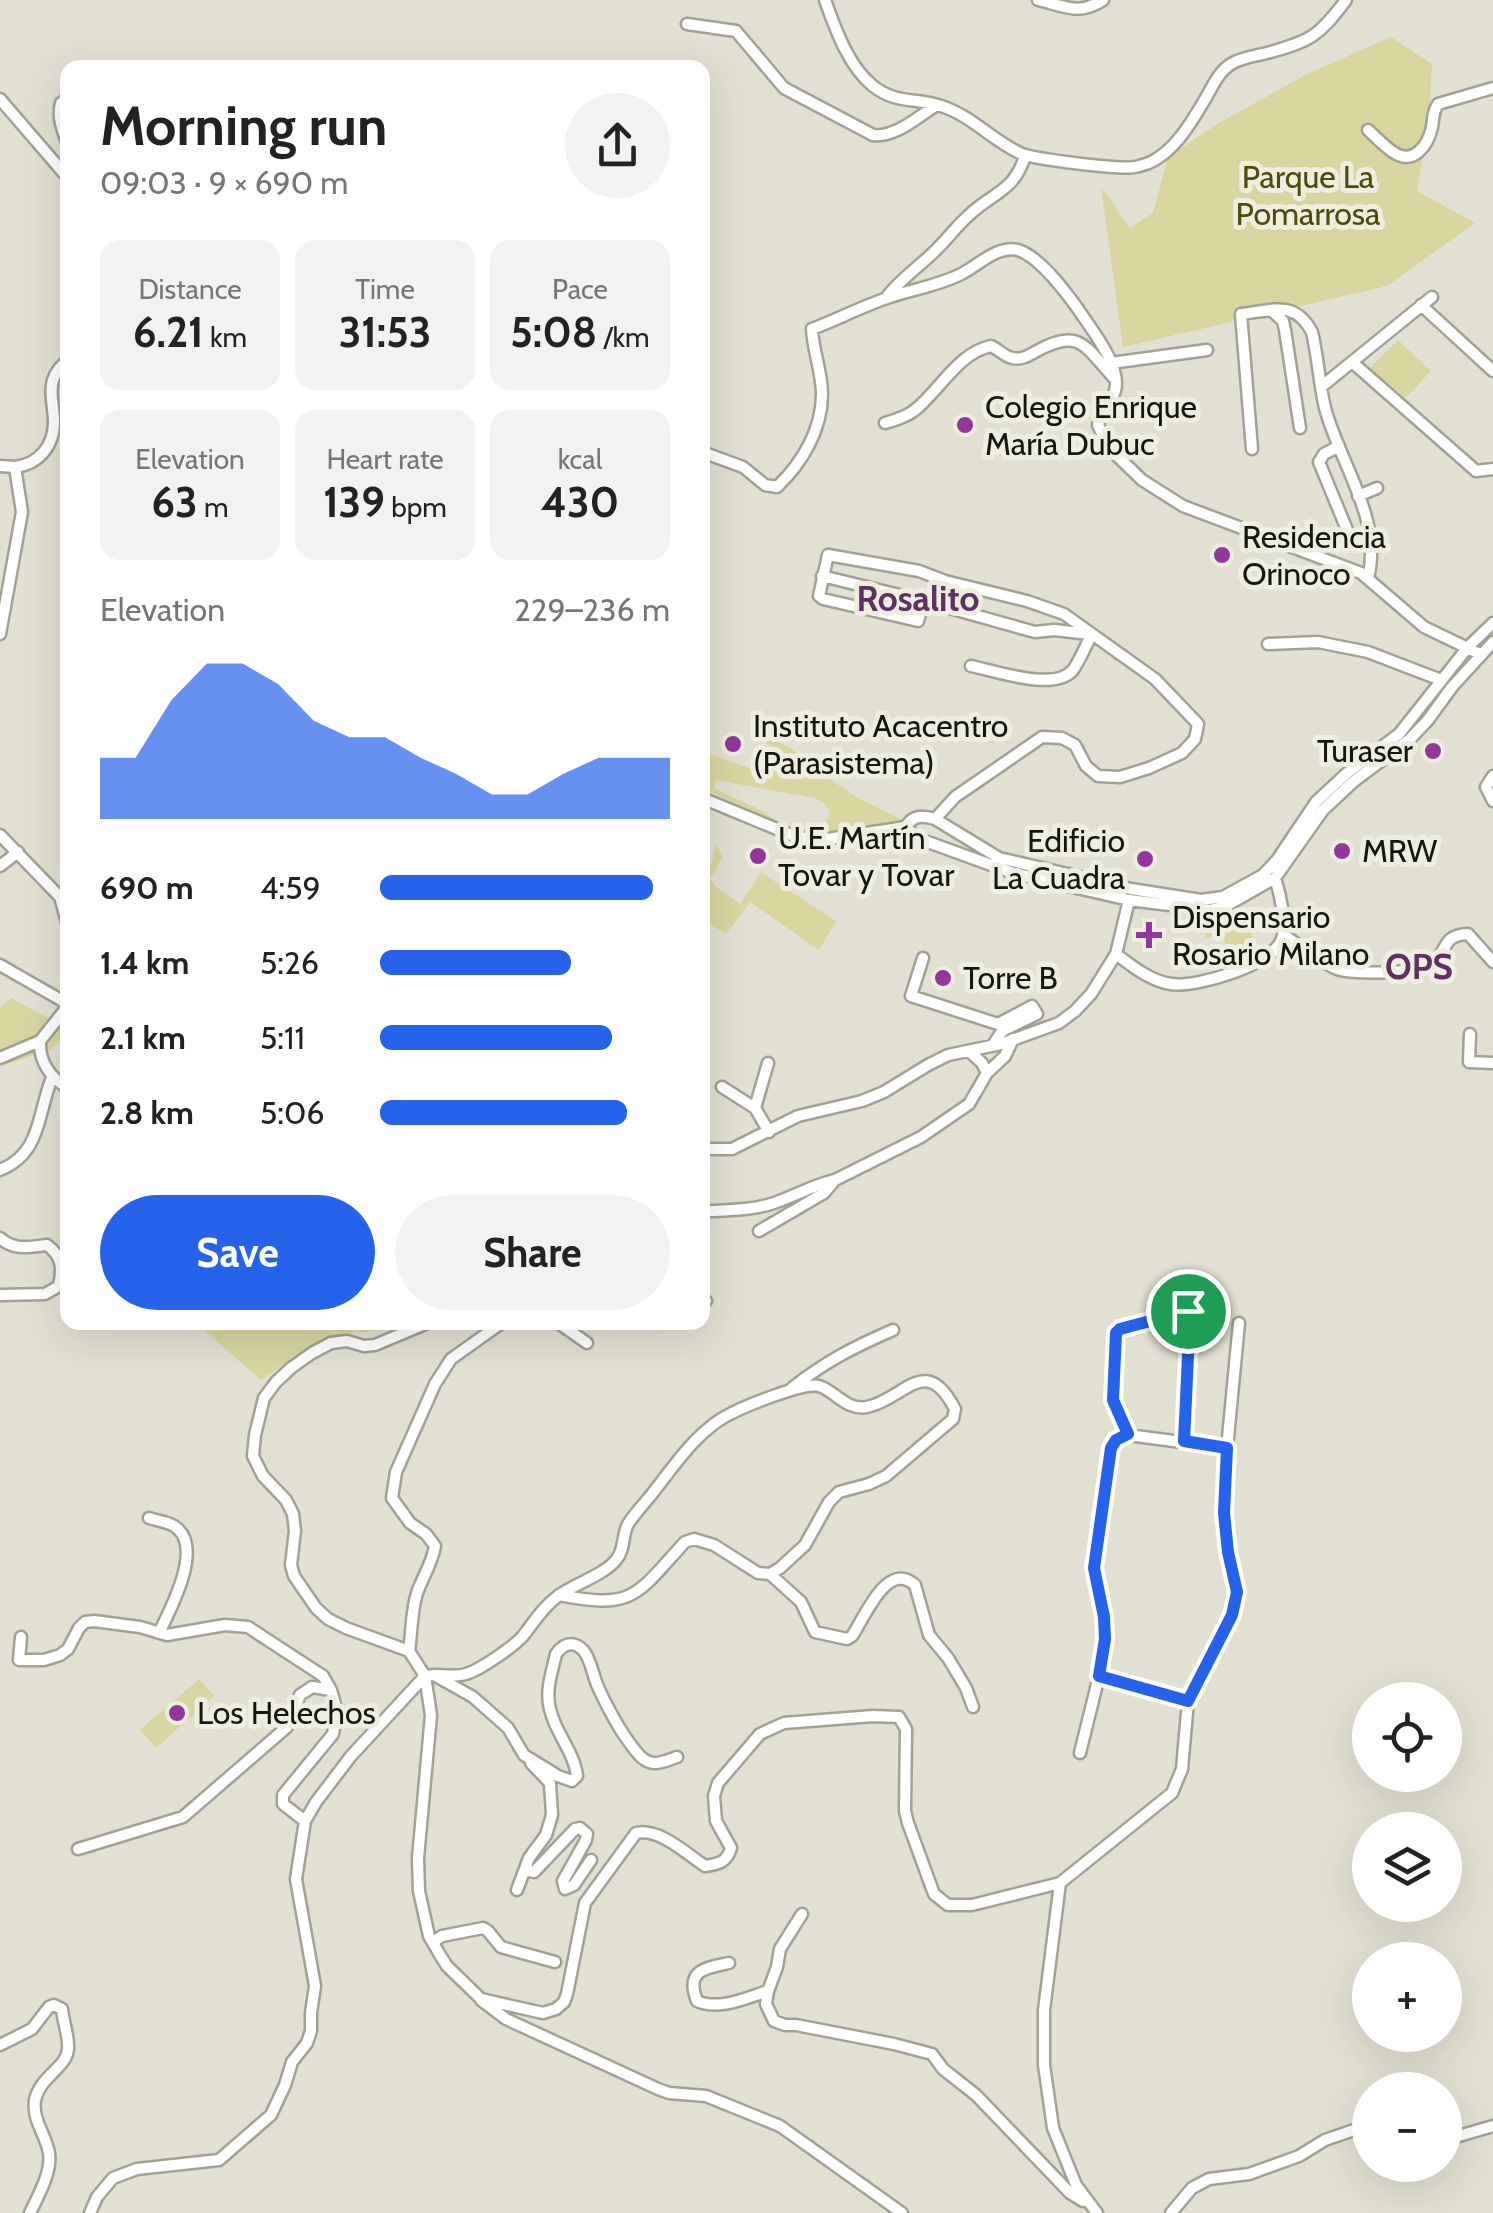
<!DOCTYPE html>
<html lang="en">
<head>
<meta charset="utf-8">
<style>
	:root { --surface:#fff; --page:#f2f2f2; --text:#222; --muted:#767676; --accent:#2563eb }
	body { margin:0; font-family:Cabin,sans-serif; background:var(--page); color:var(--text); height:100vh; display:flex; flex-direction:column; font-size:38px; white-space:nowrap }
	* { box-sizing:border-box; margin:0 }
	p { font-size:32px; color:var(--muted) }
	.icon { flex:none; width:55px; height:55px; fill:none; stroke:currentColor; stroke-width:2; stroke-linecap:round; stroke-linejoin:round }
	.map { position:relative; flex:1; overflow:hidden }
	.drawer { position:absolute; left:60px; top:60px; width:650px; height:1270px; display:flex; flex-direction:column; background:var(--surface); border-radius:20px; box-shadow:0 10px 40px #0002 }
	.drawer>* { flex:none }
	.controls { position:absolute; left:1352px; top:1682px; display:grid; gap:20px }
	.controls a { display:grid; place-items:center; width:110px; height:110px; border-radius:50%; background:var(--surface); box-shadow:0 10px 40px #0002; font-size:50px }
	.pin { position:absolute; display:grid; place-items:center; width:85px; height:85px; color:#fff; margin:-42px; border:5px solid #fff; border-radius:50%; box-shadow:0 2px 10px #0007 }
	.round { display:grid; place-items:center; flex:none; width:105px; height:105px; border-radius:52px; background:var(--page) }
	.summary { display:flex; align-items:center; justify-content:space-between; height:170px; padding:0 40px }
	h1 { font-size:55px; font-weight:700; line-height:75px }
	.stats { display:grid; grid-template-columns:repeat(3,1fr); gap:15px; height:170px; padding:10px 40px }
	.stats div { display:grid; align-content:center; border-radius:20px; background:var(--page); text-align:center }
	.stats b { font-size:42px; font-weight:700 }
	.stats small { font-size:28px; font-weight:400 }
	.stats p { font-size:28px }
	.chart { height:280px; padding:20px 40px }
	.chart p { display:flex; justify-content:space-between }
	.chart svg { width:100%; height:180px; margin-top:10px; fill:var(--accent); opacity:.7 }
	.action { display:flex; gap:20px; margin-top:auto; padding:20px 40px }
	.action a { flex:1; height:115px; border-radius:60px; background:var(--accent); color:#fff; font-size:40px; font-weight:700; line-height:115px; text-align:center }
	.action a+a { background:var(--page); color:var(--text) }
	ul { padding:0 40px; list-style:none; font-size:32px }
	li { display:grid; grid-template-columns:160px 120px 1fr; align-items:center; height:75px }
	li i { height:25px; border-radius:12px; background:var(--accent) }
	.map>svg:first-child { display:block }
	.green { fill:#d8d69e }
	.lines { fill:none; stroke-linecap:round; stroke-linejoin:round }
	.minor-casing { stroke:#a1a194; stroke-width:15 }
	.minor { stroke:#fff; stroke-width:10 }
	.route-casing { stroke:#fff; stroke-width:20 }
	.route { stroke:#2563eb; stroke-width:12 }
	.poi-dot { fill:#95359e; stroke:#eeeee0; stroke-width:4 }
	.labels { text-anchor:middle; stroke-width:10; stroke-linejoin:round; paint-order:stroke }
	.park-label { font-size:32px; fill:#4f4b07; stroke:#eeeee0 }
	.poi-label { font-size:32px; fill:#161611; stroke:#eeeee0; text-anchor:start }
	.neighbourhood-label { font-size:35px; font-weight:bold; fill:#5f3063; stroke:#eeeee0 }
</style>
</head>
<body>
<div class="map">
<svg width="1493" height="2213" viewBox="0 0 1493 2213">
	<rect width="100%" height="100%" fill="#e1e0d2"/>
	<!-- green -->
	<path class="green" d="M1391 37 1432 64 1429 121 1417 191 1475 223 1387 286 1123 347 1101 187 1130 228 1153 213 1168 157 1217 124 1307 74Z
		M1398 340 1431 371 1406 398 1369 369Z
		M764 735 791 748 818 771 858 798 905 821 903 824C866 826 823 847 788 827L816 829 828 820 830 812 824 803 815 798 715 780V789L763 811 783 826 703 788 702 751 754 770C763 767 771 760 774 751L771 746 761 740Z
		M716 843 723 857 710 879 716 887 740 904 761 872 836 921 819 950 750 902 726 934 703 920V885L713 858Z
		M1246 914 1256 953 1229 960 1223 935 1206 938 1203 922Z
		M11 998 67 1028V1032L51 1050 0 1066V1008Z
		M195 1322 406 1323C381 1333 361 1330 336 1336 309 1343 284 1365 261 1380Z
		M199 1679 214 1696 156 1748 140 1730Z"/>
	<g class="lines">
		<defs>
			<path id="minor" d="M825 0C835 28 848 66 873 86 897 105 917 97 944 107 973 117 994 142 1022 154 1035 159 1120 170 1135 167 1136 167 1149 163 1149 163 1174 152 1191 123 1204 101 1212 88 1218 72 1231 64 1242 57 1255 56 1267 53 1311 41 1319 36 1346 0
				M1038 0C1064 6 1079 16 1103 0
				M687 24 736 31 784 88 873 135C896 138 918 116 937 105
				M68 98 61 103C57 118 63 130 68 145
				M0 99 68 178
				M1368 130C1376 137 1384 146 1393 152 1413 166 1428 146 1432 127 1434 117 1432 113 1438 104L1493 88
				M886 298C899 280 920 266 936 250 947 239 957 226 968 216 993 192 1014 192 1025 156
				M1421 305 1493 371
				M1271 310 1283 321 1285 330 1300 428
				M1352 362 1476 471 1493 469
				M1111 363 1207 350
				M1321 387 1432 297
				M885 423C896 420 906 417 915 410 940 390 958 353 991 346 998 349 1004 356 1012 358 1021 360 1028 356 1035 352 1080 326 1085 347 1115 379
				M1339 446 1324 454 1319 462 1350 537
				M1252 449 1241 314C1272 311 1294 299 1312 332 1318 357 1319 383 1325 408 1340 464 1383 519 1368 578
				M702 452 743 467 765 485 777 487C802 463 822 430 822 394 822 372 813 351 812 329 838 319 863 306 890 297 914 289 941 285 963 273 980 264 998 245 1018 250 1040 257 1065 291 1078 309 1091 329 1122 366 1115 391 1111 403 1101 411 1098 425L1109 448 1142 480 1183 506 1361 573 1424 627 1480 654
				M0 466 15 467 22 512 0 634
				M15 467C39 464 54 446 54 422 54 408 49 393 53 380 56 371 61 366 68 360
				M1358 496 1377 488
				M822 576 924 601 918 621 823 599 819 596 828 555 919 571 945 581 1027 601 1064 614 1155 679 1198 724 1195 739 1182 753 1149 768 1120 777 1098 776 1086 766 1075 745 1062 738 1042 737 955 797 935 819
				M924 601 1035 632 1054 630 1089 634
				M1268 644 1318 642 1368 652 1441 680
				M971 666C996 671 1055 692 1073 670 1080 660 1086 645 1092 634
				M1493 776 1486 787 1493 801
				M702 798 796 837 821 840 906 827
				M906 827C913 814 923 816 935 819L999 858 1131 889 1201 900 1223 897 1263 875 1277 860 1316 802 1346 774 1399 734 1468 647 1493 623
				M906 827 917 838 1013 873 1129 900 1210 910 1226 906 1275 878 1323 810 1353 782 1410 739 1428 720 1452 687 1493 642
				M0 835 60 897
				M0 866 18 852
				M60 897 68 926
				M1284 935C1300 946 1318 961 1337 969 1352 975 1424 974 1435 962 1448 948 1443 935 1468 934L1493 962
				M1116 954C1132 966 1150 981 1171 984 1196 988 1273 965 1282 939 1287 925 1280 893 1275 878
				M923 958 911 996 998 1024 1032 1006 1037 1014 1002 1031 993 1045
				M0 965 68 1004
				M1470 1034 1469 1062 1493 1063
				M40 1041C39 1062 51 1078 68 1088
				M969 1051 982 1063 987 1073
				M0 1058 40 1041 68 1006
				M722 1087 755 1108 769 1132
				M755 1108 768 1063
				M702 1149H732L798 1116 862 1101 884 1092 928 1065 948 1055 1001 1044 1059 1023 1075 1011 1091 994 1116 954 1129 900
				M0 1170C42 1153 37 1114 52 1078
				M711 1211C732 1210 754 1210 774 1203 795 1196 813 1185 835 1180L921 1137 969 1104 987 1073 1005 1056 1013 1039
				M759 1231 824 1193 835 1180
				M0 1238C15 1251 29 1247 47 1245 62 1256 63 1268 59 1286L45 1294 0 1295
				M702 1302 706 1301
				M430 1322 375 1345 364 1346 347 1341 331 1343 312 1353 291 1368 276 1382 264 1398 255 1435 253 1456 263 1476 286 1500 293 1514 295 1531 291 1565 294 1576 316 1608 328 1619 346 1628 409 1651 425 1676 431 1715 418 1858 419 1891 429 1936 440 1955 447 1966 481 1999 543 2013 556 2009 564 2002 567 1994 585 1903 636 1833C660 1828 685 1853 705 1866 719 1864 727 1862 731 1848L716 1821 714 1796 718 1783 760 1734 784 1723 873 1716 899 1717 906 1729 905 1811 908 1823 934 1894 948 1905H972L1060 1883 1044 2010V2065L1053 2128 1076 2185 1097 2213
				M557 1322 587 1343
				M792 1388C826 1361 854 1347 893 1330
				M1128 1435 1113 1400 1116 1333 1120 1329 1187 1311 1190 1313 1184 1441
				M1227 1448 1239 1323
				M149 1518C158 1521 171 1522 178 1529 202 1551 170 1610 159 1633
				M770 1574 801 1602 815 1632 847 1639 852 1636C865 1617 887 1560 915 1585L929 1635 948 1658 966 1688 973 1707
				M21 1637 19 1660H44L60 1655 68 1649 79 1628 85 1622 94 1621 140 1627 167 1635 225 1625 248 1627 323 1676 331 1690
				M409 1651C412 1631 411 1612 417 1593 423 1576 432 1564 435 1546L426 1534 410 1523 392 1498 396 1472 435 1384 451 1359 503 1322
				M435 1675C445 1675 457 1677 466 1674 480 1670 513 1647 523 1636 534 1622 543 1607 558 1596 574 1584 604 1575 616 1560 625 1550 622 1535 628 1524 635 1513 644 1504 652 1494 674 1466 699 1428 732 1413 748 1405 804 1382 819 1386 834 1390 846 1411 867 1407 905 1399 925 1352 955 1409L953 1419 886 1476 869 1484 839 1492 829 1502 805 1545 780 1568 770 1574 758 1573 714 1545 694 1539 685 1542C636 1595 635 1610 559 1595
				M1080 1753 1099 1676
				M78 1849 183 1817 287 1727 300 1695 312 1687 331 1690 337 1711 333 1734 283 1795V1804L305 1821
				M526 1866 529 1871 534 1872 575 1829 580 1828 587 1834 586 1840 563 1881 565 1889 574 1885 591 1860
				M1060 1883 1172 1793 1182 1769 1188 1701 1233 1615 1237 1593 1228 1552 1224 1513 1227 1448 1128 1435 1116 1440 1111 1448 1094 1568 1104 1617 1105 1639 1099 1676 1188 1701
				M517 1890 529 1858 546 1835 552 1815 550 1783 531 1763
				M802 1914 780 1949 777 1967 768 1991 766 2004 774 2021 785 2025H796L894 2044 932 2054 943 2069 976 2095 1070 2193 1083 2201
				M433 1942 442 1936 483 1928 488 1931 501 1947 555 1962
				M729 1963C705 1968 685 1970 697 2001 719 2011 746 1998 768 1991
				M481 2000 506 2019 658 2089 669 2093 706 2096 780 2126 902 2213
				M0 2045 32 2029 49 2007 54 2005 62 2009C63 2022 69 2036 68 2048 68 2067 40 2076 35 2100 32 2120 46 2135 49 2153 52 2172 38 2196 30 2213
				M1445 2140 1493 2126
				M90 2213 97 2197 113 2178 137 2169 219 2160 271 2115 285 2085 292 2062 307 2043 311 2031V2013L315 1986 296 1879 305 1821 316 1802 351 1756 425 1676 434 1675 473 1697 508 1728 524 1755 558 1776 572 1781 577 1776C574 1751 555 1733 550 1709 545 1691 552 1672 556 1654 563 1644 573 1640 583 1650 591 1659 593 1676 598 1687 609 1711 623 1737 640 1756 652 1768 662 1762 677 1757
				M1171 2213 1192 2188 1209 2179 1249 2174 1299 2156 1325 2140 1354 2130 1370 2131"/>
		</defs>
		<!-- minor casing -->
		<use href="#minor" class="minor-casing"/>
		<!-- minor -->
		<use href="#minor" class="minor"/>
	</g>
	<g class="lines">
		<defs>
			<path id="route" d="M1188 1311 1190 1313 1184 1441 1227 1448 1224 1513 1228 1552 1237 1592 1232 1615 1188 1701 1099 1676 1105 1639 1104 1617 1094 1568 1111 1448 1116 1440 1128 1434 1113 1400 1116 1333 1120 1329Z"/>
		</defs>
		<!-- route casing -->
		<use href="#route" class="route-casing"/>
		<!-- route -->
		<use href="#route" class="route"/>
	</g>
	<!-- markers -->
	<g class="poi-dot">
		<circle cx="965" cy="425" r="10"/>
		<circle cx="1222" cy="555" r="10"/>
		<circle cx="733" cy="744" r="10"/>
		<circle cx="1433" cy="751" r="10"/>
		<circle cx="1342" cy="851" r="10"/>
		<circle cx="758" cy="856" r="10"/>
		<circle cx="1145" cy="859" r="10"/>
		<path d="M1144 920h10v10h10v10h-10v10h-10v-10h-10v-10h10z"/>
		<circle cx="943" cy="978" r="10"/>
		<circle cx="177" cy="1713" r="10"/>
	</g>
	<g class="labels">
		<!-- park labels -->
		<g class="park-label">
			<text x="1308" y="188">Parque La<tspan x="1308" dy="37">Pomarrosa</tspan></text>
		</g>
		<!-- poi labels -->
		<g class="poi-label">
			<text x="985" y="418">Colegio Enrique<tspan x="985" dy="37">María Dubuc</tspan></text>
			<text x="1242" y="548">Residencia<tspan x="1242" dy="37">Orinoco</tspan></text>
			<text x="753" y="737">Instituto Acacentro<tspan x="753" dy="37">(Parasistema)</tspan></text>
			<text x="1413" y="762" text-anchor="end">Turaser</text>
			<text x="778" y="849">U.E. Martín<tspan x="778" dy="37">Tovar y Tovar</tspan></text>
			<text x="1125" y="852" text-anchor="end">Edificio<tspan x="1125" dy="37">La Cuadra</tspan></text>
			<text x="1362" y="862">MRW</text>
			<text x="1172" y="928">Dispensario<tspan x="1172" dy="37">Rosario Milano</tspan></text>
			<text x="963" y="989">Torre B</text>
			<text x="197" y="1724">Los Helechos</text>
		</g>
		<!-- neighbourhood labels -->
		<g class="neighbourhood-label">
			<text x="918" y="611">Rosalito</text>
			<text x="1419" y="979">OPS</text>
		</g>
	</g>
</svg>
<div class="controls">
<a><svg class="icon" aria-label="locate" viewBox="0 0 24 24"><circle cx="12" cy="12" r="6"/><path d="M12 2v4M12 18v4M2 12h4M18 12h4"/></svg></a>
<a><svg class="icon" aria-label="layers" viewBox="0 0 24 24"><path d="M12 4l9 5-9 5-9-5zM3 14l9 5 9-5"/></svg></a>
<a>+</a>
<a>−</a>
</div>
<div class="pin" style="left:1188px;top:1311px;background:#1e9e55"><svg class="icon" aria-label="arrive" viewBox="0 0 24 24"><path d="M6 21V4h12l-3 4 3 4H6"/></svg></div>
<section class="drawer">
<div class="summary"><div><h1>Morning run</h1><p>09:03 · 9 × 690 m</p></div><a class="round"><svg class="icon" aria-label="share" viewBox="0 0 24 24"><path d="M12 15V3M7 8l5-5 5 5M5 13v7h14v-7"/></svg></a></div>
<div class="stats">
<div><p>Distance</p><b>6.21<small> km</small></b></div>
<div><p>Time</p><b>31:53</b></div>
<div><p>Pace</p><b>5:08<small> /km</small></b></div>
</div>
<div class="stats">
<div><p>Elevation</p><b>63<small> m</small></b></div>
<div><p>Heart rate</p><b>139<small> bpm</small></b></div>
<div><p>kcal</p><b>430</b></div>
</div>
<div class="chart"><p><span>Elevation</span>229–236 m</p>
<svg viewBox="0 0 160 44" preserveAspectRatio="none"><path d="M0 44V29L10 29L20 15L30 6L40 6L50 11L60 20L70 24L80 24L90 29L100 33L110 38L120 38L130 33L140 29L150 29L160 29V44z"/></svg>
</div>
<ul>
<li><b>690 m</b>4:59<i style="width:94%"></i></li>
<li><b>1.4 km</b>5:26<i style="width:66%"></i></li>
<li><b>2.1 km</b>5:11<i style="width:80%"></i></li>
<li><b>2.8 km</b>5:06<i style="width:85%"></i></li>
</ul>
<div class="action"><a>Save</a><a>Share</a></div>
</section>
</div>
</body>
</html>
